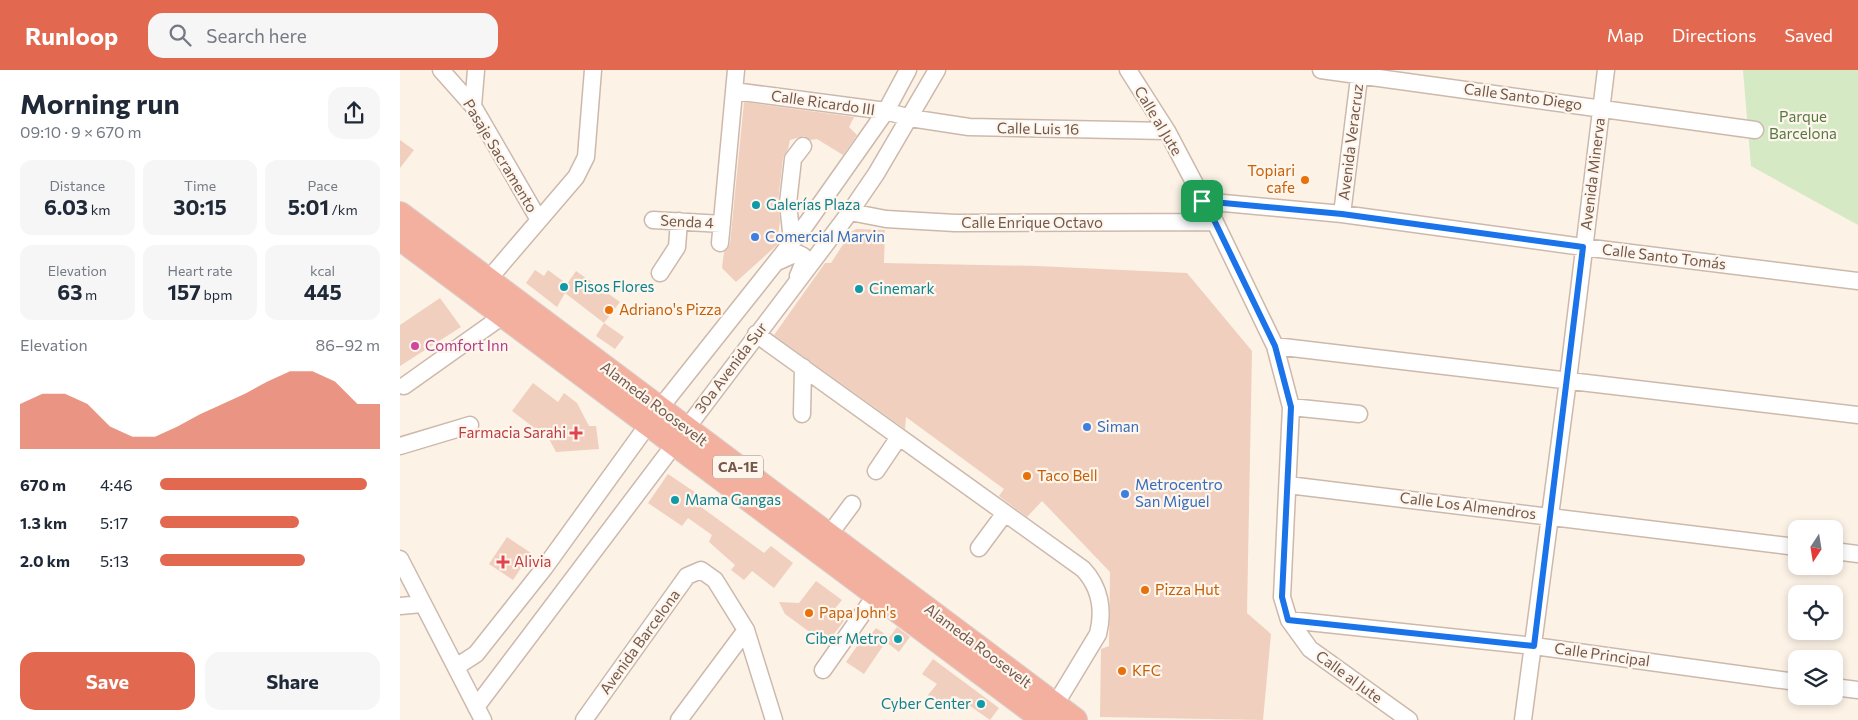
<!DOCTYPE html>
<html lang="en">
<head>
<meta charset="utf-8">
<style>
	:root { --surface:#fff; --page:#f6f6f7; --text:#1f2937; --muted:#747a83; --accent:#e2684f }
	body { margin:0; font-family:Commissioner,sans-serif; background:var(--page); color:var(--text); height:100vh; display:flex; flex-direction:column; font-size:19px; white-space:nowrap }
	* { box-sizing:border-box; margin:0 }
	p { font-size:16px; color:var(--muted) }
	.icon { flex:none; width:28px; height:28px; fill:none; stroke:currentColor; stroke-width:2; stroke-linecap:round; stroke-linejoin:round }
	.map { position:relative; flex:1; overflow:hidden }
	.sheet { display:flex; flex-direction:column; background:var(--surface); width:400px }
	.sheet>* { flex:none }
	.needle { width:32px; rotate:192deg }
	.controls { position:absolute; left:1388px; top:450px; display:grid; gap:10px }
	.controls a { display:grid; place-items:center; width:55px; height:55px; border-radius:10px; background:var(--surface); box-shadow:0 2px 8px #0003; font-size:25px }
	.pin { position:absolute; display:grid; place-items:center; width:42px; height:42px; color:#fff; margin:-21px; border-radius:10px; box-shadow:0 2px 8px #0006 }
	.round { display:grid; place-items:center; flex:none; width:52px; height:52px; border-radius:15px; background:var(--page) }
	.overview { display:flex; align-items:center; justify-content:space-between; height:85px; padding:0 20px }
	h1 { font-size:28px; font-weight:700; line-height:38px }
	.metrics { display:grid; grid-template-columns:repeat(3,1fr); gap:8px; height:85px; padding:5px 20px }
	.metrics div { display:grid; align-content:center; border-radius:12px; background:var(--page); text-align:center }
	.metrics b { font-size:21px; font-weight:700 }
	.metrics small { font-size:14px; font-weight:400 }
	.metrics p { font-size:14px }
	.chart { height:140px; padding:10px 20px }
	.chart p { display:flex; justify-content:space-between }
	.chart svg { width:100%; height:90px; margin-top:5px; fill:var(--accent); opacity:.7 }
	.cta { display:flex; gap:10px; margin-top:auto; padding:10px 20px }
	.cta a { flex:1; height:58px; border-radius:15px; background:var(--accent); color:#fff; font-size:20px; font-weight:700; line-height:58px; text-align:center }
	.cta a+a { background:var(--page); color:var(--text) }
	ul { padding:0 20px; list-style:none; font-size:16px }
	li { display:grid; grid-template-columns:80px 60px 1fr; align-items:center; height:38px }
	li i { height:12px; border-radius:6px; background:var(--accent) }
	header { display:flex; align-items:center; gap:30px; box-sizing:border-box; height:70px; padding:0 25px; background:var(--accent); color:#fff }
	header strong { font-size:24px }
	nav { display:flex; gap:28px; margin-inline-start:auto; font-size:18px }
	.search { width:350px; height:45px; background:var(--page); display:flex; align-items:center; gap:12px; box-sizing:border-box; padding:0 18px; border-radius:15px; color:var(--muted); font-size:19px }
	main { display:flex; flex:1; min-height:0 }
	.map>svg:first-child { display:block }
	.green { fill:#d5e9c5 }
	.building { fill:#f0cfbe }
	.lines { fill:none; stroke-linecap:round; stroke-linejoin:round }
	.minor-casing { stroke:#cdb9ac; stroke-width:19 }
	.highway-casing { stroke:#d8d0cd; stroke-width:26 }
	.minor { stroke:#fff; stroke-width:16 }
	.highway { stroke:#f4b09f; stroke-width:24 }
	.route-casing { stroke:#fff; stroke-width:10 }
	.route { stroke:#1a73e8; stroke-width:6 }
	.food-dot { fill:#e8710a; stroke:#fef6ec; stroke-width:2 }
	.culture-dot { fill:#0f9aa8; stroke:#fef6ec; stroke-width:2 }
	.shop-dot { fill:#3f7fe0; stroke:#fef6ec; stroke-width:2 }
	.hotel-dot { fill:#d1479c; stroke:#fef6ec; stroke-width:2 }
	.health-dot { fill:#e0444e; stroke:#fef6ec; stroke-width:2 }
	.labels { text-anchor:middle; stroke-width:4.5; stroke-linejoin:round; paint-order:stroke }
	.shield { fill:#fef6ec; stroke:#9d877b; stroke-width:1 }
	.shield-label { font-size:14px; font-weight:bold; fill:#74584b }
	.street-label { font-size:15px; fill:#74584b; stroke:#fef6ec }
	.park-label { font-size:15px; fill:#567943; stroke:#fef6ec }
	.food-label { font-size:15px; fill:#c56008; stroke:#fef6ec; text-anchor:start }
	.culture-label { font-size:15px; fill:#0d838f; stroke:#fef6ec; text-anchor:start }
	.shop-label { font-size:15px; fill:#366cbe; stroke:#fef6ec; text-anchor:start }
	.hotel-label { font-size:15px; fill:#b23c85; stroke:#fef6ec; text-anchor:start }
	.health-label { font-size:15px; fill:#be3a42; stroke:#fef6ec; text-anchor:end }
</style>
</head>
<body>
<header>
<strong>Runloop</strong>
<div class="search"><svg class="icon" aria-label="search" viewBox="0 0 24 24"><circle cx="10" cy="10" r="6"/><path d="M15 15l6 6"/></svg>Search here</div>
<nav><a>Map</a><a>Directions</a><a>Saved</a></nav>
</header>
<main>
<section class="sheet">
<div class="overview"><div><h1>Morning run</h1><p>09:10 · 9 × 670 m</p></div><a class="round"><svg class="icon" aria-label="share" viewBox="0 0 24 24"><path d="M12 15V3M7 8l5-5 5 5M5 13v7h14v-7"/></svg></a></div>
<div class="metrics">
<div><p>Distance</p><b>6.03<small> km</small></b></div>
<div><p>Time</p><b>30:15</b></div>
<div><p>Pace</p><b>5:01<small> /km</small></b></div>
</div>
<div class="metrics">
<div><p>Elevation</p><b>63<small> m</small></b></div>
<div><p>Heart rate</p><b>157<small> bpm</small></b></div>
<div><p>kcal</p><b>445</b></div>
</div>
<div class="chart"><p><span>Elevation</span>86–92 m</p>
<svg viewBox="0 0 160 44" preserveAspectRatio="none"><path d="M0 44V22L10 17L20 17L30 22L40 33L50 38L60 38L70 33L80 27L90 22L100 17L110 11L120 6L130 6L140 11L150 22L160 22V44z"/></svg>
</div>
<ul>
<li><b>670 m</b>4:46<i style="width:94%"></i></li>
<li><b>1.3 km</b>5:17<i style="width:63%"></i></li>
<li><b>2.0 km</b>5:13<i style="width:66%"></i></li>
</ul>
<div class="cta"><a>Save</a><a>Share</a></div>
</section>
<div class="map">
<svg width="1458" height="650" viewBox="0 0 1458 650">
	<rect width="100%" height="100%" fill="#fcf2e6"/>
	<!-- green -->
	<path class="green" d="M1343 0H1458V155L1351 96Z"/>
	<!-- building -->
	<path class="building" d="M344 32 454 47 449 57 457 65 443 85 417 69 410 70 404 66 390 70 388 79 383 88 378 132 380 150 377 175 336 212 322 198 324 182 330 174Z
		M0 70 14 80 0 98Z
		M456 159 485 160 484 193 637 196 787 203 852 281 847 543 871 564 863 650 700 647 701 579 709 576 710 502 642 431 627 447 599 426 604 419 506 347 505 359 374 265 425 193H431L451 162Z
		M135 200 144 206 148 200 167 214 176 201 220 232 204 253 165 223 157 237 126 213Z
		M40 228 61 257 0 296V255Z
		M204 253 224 267 215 279 196 266Z
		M133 313 158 332 164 323 177 333 189 356H196L199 379 156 382 149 369 112 341Z
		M268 404 302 427 297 434 364 483 371 476 393 493 374 518 352 501 344 510 331 500 335 495 309 472 312 465 288 448 282 456 248 433Z
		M107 467 131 483 113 510 89 494Z
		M416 511 442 530 432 542 444 551 426 574 385 544 379 532 399 533Z
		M497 557 510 567 499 582 486 572Z
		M476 558 489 567 464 604 446 592 464 566 468 568Z
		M533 589 599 638 590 650 556 626 546 639 528 625 537 614 522 604Z"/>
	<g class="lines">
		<defs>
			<path id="minor" d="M41 0 73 36 139 150
				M728 0 767 61 815 152 875 276 891 337 882 527 889 550 910 579 1009 650
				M921 0 1355 60
				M334 21 486 41 510 48 569 57 767 61
				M73 36 76 0
				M802 131 942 144 1183 177 1458 211
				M450 142 486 149 555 153 815 152
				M942 144 960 0
				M253 150 322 154
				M392 171 388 133 393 89 403 76
				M320 173 336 0
				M377 192 397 183 403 186V194L398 206
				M260 203 277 177 279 151
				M87 211 176 107 186 87 193 0
				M356 264 683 499C700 517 704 540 698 564L655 635
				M875 276 1458 345
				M4 316 104 245
				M891 337 959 344
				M402 344 403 297
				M0 376 70 355
				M476 401 499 367
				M888 415 1396 477
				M429 465 452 434
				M579 478 605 443
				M1434 481 1458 484
				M0 489 83 650
				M0 536 22 534
				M889 550 1134 576 1396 612
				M56 597 76 584 145 497 260 338 407 153 486 41 508 0
				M423 600 475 526
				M1434 617 1458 620
				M76 637 450 142 476 104 537 0
				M184 650 287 506 301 500 315 510 346 560 374 650
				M279 650 346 560
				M1123 650 1168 310 1206 0"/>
			<path id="highway" d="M0 144 675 650
				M0 168 644 650"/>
		</defs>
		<!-- minor casing -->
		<use href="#minor" class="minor-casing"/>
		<!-- highway casing -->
		<use href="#highway" class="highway-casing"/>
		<!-- minor -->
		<use href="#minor" class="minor"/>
		<!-- highway -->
		<use href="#highway" class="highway"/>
	</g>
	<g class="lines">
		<defs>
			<path id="route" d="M802 131 942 144 1183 177 1134 576 888 550 882 527 891 337 875 276 815 152Z"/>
		</defs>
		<!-- route casing -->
		<use href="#route" class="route-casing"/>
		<!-- route -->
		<use href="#route" class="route"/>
	</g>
	<!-- markers -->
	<g class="food-dot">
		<circle cx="905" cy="110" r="5"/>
		<circle cx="209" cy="240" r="5"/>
		<circle cx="627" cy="406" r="5"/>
		<circle cx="745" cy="520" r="5"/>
		<circle cx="409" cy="543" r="5"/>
		<circle cx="722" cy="601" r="5"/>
	</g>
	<g class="culture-dot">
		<circle cx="356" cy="135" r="5"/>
		<circle cx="164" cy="217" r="5"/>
		<circle cx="459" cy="219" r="5"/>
		<circle cx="275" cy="430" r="5"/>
		<circle cx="498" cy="569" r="5"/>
		<circle cx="581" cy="634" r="5"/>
	</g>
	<g class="shop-dot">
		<circle cx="355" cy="167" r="5"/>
		<circle cx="687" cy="357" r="5"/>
		<circle cx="725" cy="424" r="5"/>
	</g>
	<circle class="hotel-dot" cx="15" cy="276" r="5"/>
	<g class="health-dot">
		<path d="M173.5 355.5h5v5h5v5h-5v5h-5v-5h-5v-5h5z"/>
		<path d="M100.5 484.5h5v5h5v5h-5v5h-5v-5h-5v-5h5z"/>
	</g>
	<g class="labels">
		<!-- shield labels -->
		<rect class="shield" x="313" y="385.5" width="50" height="23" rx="4"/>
		<g class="shield-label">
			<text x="338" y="402">CA-1E</text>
		</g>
		<!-- street labels -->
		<g class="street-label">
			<text transform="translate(1123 27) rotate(8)" y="5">Calle Santo Diego</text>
			<text transform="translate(423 33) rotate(8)" y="5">Calle Ricardo III</text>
			<text transform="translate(758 51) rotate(59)" y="5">Calle al Jute</text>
			<text transform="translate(638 59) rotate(1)" y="5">Calle Luis 16</text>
			<text transform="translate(951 72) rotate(-83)" y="5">Avenida Veracruz</text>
			<text transform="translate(100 86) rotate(59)" y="5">Pasaje Sacramento</text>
			<text transform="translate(1193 104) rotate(-83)" y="5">Avenida Minerva</text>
			<text transform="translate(287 152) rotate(3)" y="5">Senda 4</text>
			<text x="632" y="158">Calle Enrique Octavo</text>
			<text transform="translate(1264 187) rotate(7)" y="5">Calle Santo Tomás</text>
			<text transform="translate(331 298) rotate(-53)" y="5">30a Avenida Sur</text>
			<text transform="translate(254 334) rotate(37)" y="5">Alameda Roosevelt</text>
			<text transform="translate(1068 436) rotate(7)" y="5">Calle Los Almendros</text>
			<text transform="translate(240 572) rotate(-54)" y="5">Avenida Barcelona</text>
			<text transform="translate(578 576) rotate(37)" y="5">Alameda Roosevelt</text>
			<text transform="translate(1202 585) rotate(8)" y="5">Calle Principal</text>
			<text transform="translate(949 607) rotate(36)" y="5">Calle al Jute</text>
		</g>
		<!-- park labels -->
		<g class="park-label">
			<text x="1403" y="52">Parque<tspan x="1403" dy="17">Barcelona</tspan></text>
		</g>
		<!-- food labels -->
		<g class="food-label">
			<text x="895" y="106" text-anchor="end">Topiari<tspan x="895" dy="17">cafe</tspan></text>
			<text x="219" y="245">Adriano's Pizza</text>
			<text x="637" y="411">Taco Bell</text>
			<text x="755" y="525">Pizza Hut</text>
			<text x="419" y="548">Papa John's</text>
			<text x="732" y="606">KFC</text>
		</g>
		<!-- culture labels -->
		<g class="culture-label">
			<text x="366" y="140">Galerías Plaza</text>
			<text x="174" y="222">Pisos Flores</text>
			<text x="469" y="224">Cinemark</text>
			<text x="285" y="435">Mama Gangas</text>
			<text x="488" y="574" text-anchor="end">Ciber Metro</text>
			<text x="571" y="639" text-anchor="end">Cyber Center</text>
		</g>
		<!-- shop labels -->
		<g class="shop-label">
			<text x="365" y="172">Comercial Marvin</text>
			<text x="697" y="362">Siman</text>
			<text x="735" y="420">Metrocentro<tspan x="735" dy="17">San Miguel</tspan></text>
		</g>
		<!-- hotel labels -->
		<g class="hotel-label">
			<text x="25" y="281">Comfort Inn</text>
		</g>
		<!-- health labels -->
		<g class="health-label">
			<text x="166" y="368">Farmacia Sarahi</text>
			<text x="114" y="497" text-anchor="start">Alivia</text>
		</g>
	</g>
</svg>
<div class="controls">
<a><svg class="needle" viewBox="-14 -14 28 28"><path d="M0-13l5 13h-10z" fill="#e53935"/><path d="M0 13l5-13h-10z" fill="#747a83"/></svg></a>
<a><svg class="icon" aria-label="locate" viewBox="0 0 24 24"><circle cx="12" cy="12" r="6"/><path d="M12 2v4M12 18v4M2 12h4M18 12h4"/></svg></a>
<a><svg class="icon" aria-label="layers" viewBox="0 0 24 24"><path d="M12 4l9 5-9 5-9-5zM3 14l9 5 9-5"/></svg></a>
</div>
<div class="pin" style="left:802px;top:131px;background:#1e9e55"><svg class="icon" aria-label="arrive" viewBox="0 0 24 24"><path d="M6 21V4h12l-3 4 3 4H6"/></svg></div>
</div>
</main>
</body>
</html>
